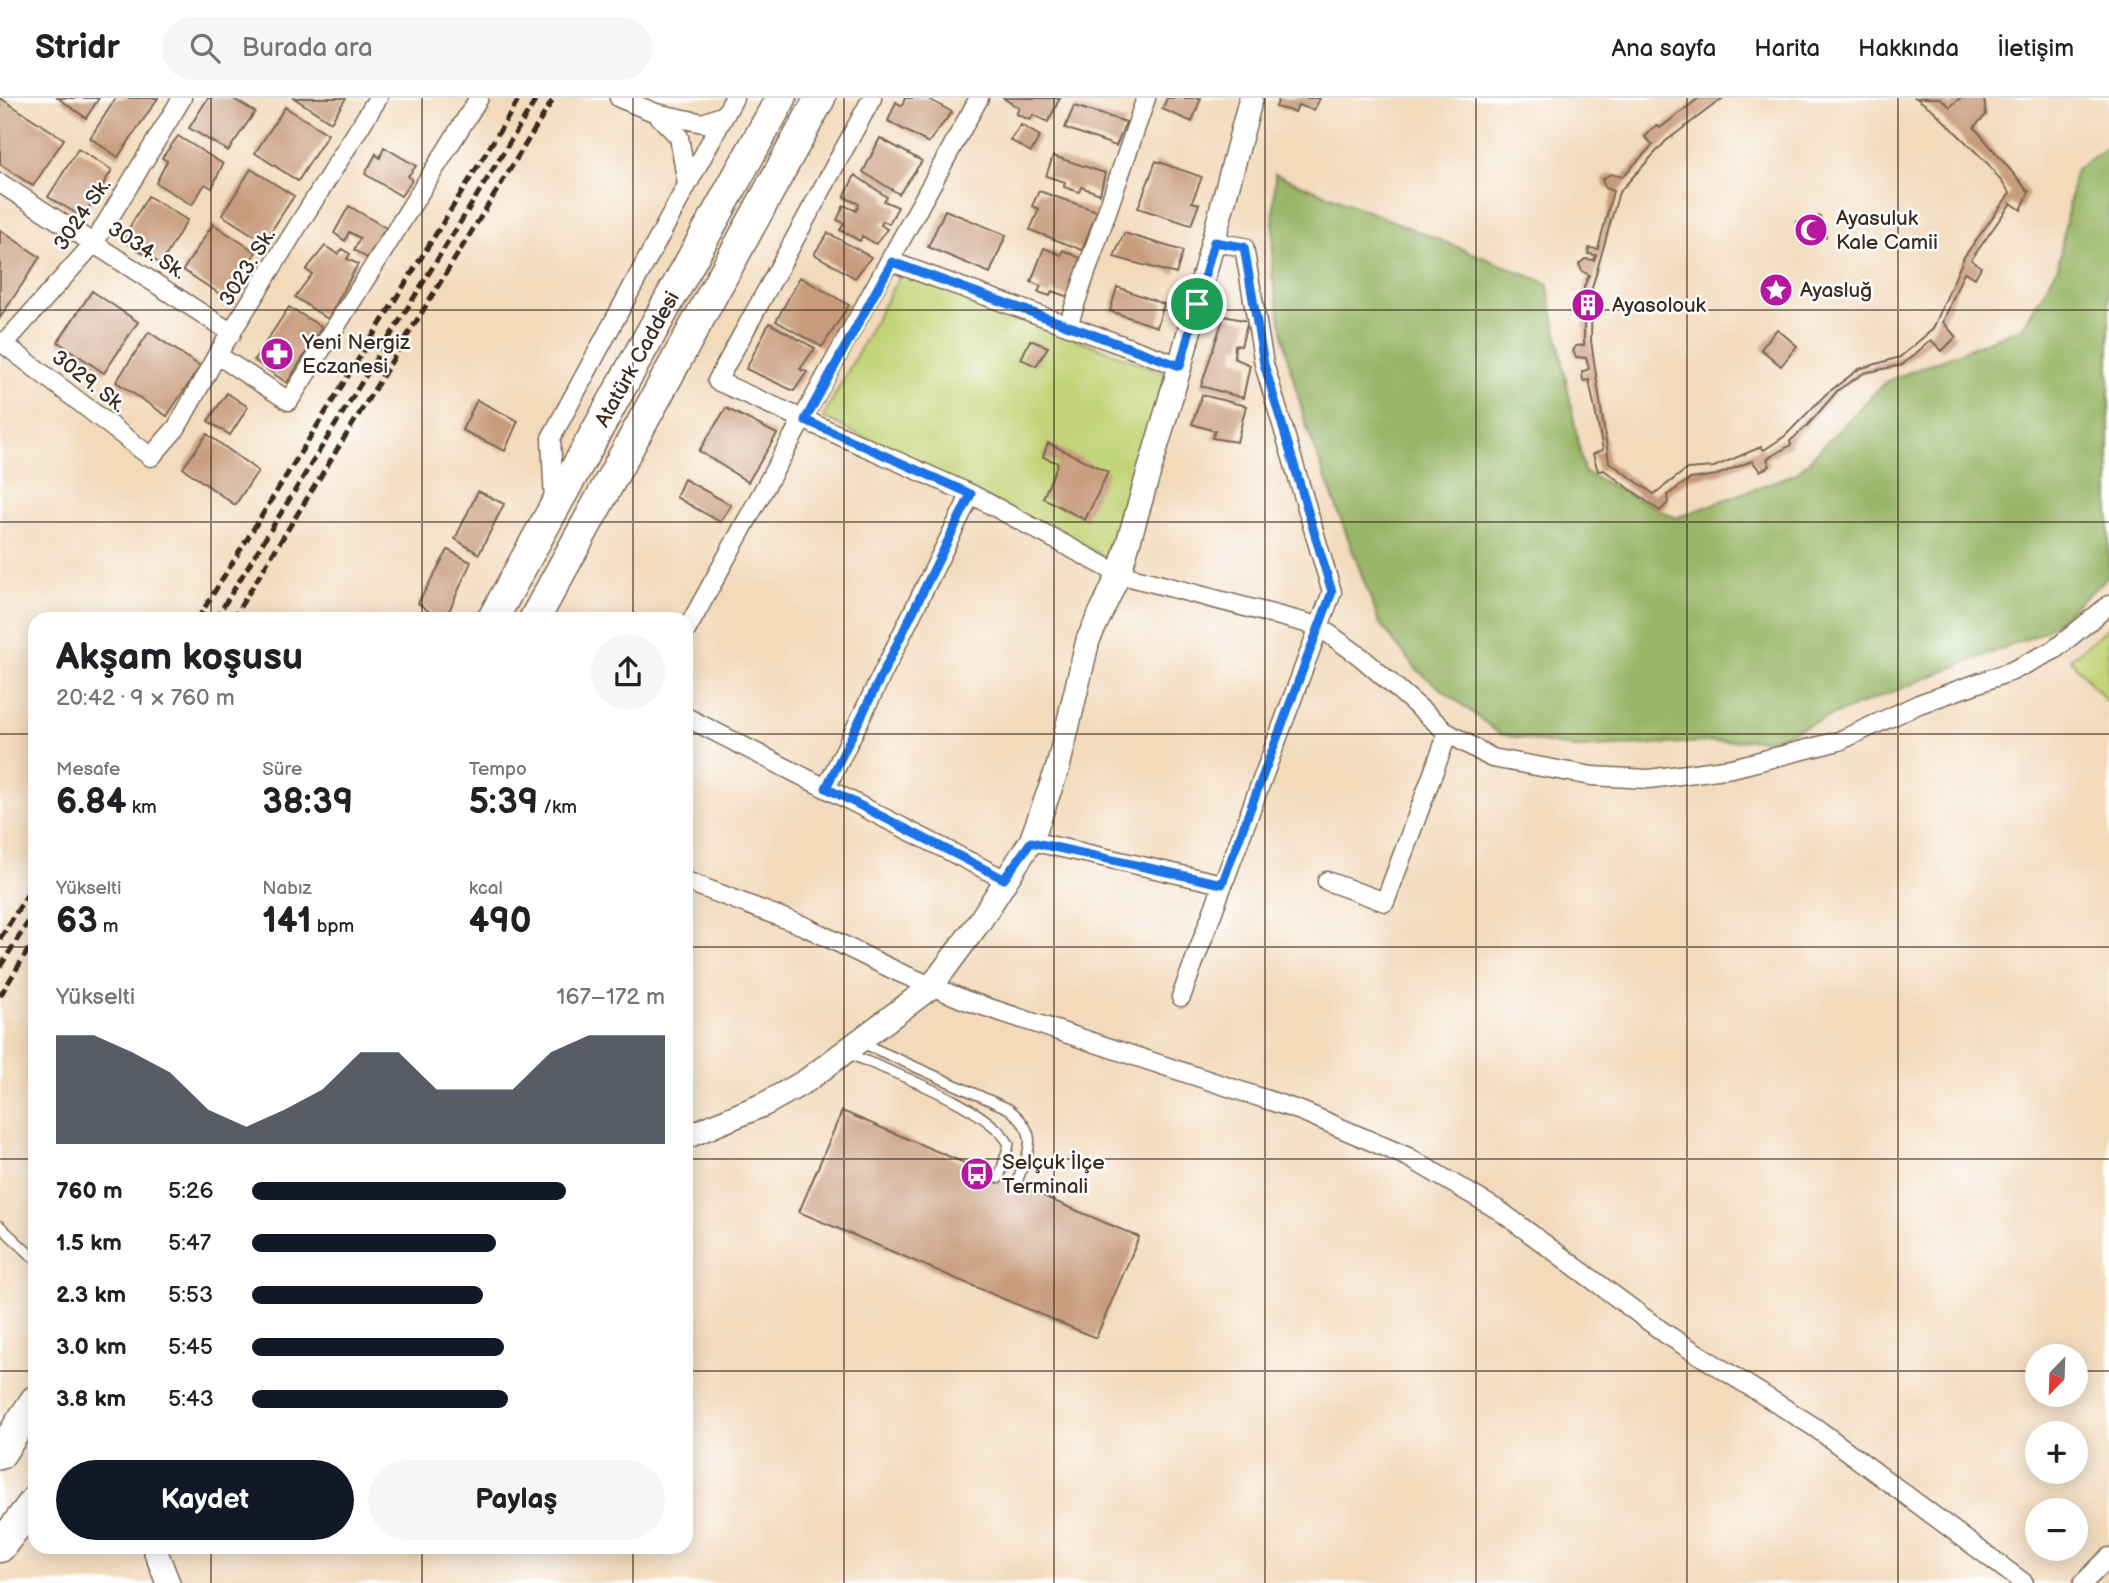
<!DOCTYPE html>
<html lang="tr">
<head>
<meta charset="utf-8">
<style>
	:root { --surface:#fff; --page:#f6f6f6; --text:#202124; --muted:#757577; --line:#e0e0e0; --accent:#111827 }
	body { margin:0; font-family:"Balsamiq Sans",sans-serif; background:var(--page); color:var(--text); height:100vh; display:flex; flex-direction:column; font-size:26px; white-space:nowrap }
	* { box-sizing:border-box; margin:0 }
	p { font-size:23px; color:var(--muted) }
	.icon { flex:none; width:38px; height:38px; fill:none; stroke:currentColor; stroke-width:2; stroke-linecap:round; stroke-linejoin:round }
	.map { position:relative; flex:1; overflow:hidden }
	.drawer { position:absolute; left:28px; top:514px; width:665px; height:942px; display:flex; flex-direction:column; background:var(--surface); border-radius:21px; box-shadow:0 4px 18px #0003 }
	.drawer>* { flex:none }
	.needle { width:46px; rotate:203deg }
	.buttons { position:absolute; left:2025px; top:1246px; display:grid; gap:14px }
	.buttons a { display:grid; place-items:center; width:63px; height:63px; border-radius:50%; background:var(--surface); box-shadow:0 4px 18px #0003; font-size:35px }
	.pin { position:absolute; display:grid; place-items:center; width:60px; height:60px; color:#fff; margin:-30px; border:4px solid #fff; border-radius:50%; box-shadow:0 2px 7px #0007 }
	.round { display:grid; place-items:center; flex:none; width:74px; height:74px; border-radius:37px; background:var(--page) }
	.head { display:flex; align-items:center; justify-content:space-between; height:119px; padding:0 28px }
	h1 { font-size:38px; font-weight:600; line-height:52px }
	.metrics { display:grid; grid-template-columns:repeat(3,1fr); gap:10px; height:119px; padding:7px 28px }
	.metrics div { display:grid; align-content:center }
	.metrics b { font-size:35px; font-weight:600 }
	.metrics small { font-size:19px; font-weight:400 }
	.metrics p { font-size:19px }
	.chart { height:196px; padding:14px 28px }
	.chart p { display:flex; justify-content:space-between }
	.chart svg { width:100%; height:126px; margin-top:7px; fill:var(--accent); opacity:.7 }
	.button { display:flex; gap:14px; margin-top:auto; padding:14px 28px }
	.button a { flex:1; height:80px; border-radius:42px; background:var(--accent); color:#fff; font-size:28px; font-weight:600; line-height:80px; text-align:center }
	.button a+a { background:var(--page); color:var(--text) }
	ul { padding:0 28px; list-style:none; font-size:23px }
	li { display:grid; grid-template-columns:112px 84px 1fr; align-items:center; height:52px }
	li i { height:18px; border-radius:9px; background:var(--accent) }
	header { display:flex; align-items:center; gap:42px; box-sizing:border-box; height:98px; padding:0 35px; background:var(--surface); border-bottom:2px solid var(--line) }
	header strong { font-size:33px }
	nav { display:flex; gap:38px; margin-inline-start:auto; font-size:24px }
	.search { width:490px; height:63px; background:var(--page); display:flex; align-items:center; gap:18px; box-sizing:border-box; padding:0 24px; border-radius:38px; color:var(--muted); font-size:26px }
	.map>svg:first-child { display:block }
	.green { fill:#c2d477; stroke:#7e7f4a; stroke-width:2 }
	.forest { fill:#99b668; stroke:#6a7043; stroke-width:2 }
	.building { fill:#c89b7c }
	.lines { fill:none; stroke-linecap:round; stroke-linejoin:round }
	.service-casing { stroke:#7b6855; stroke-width:12 }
	.minor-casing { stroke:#7b6855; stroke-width:21 }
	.tertiary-casing { stroke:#7b6855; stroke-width:26 }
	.trunk-casing { stroke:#7b6855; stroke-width:33 }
	.service { stroke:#fff; stroke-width:9 }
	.minor { stroke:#fff; stroke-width:18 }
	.tertiary { stroke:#fff; stroke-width:23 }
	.trunk { stroke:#fff; stroke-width:30 }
	.rail { stroke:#3b2a1e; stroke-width:5; stroke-dasharray:10 5; stroke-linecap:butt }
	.route-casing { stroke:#fff; stroke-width:14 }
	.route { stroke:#1a73e8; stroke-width:9 }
	.grid { fill:none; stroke:#3b2a1e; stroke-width:2; stroke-opacity:0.55 }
	.labels { text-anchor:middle; stroke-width:5; stroke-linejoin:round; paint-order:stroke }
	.street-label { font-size:21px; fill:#3b2a1e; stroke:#fff }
	.poi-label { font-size:21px; fill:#3b2a1e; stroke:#fff; text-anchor:start }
</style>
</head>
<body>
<header>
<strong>Stridr</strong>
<div class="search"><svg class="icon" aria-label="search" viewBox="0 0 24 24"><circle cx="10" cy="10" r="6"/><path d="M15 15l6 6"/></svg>Burada ara</div>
<nav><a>Ana sayfa</a><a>Harita</a><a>Hakkında</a><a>İletişim</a></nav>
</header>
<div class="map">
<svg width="2109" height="1485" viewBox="0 0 2109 1485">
	<rect width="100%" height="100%" fill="#fff"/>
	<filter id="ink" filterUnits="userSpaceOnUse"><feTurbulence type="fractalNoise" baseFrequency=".0143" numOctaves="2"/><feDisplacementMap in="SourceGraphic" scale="14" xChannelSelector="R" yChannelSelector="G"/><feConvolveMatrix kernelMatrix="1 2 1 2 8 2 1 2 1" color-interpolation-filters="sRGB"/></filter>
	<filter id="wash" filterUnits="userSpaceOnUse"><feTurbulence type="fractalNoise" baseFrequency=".00686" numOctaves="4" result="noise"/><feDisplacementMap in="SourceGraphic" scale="28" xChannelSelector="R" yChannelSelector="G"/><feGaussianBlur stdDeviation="1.57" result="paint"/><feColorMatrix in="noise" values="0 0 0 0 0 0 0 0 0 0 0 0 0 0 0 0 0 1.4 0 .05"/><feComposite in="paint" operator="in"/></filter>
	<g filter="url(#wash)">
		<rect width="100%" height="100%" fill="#f2dabb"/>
		<!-- green -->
		<path class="green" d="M902 173 1167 276 1111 462 823 319Z
			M2109 529V606L2070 561Z"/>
		<!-- forest -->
		<path class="forest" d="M2109 48V478L2044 534 1773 641 1575 650 1500 636 1417 572 1380 526 1306 327 1288 261 1272 177 1275 76 1547 185 1584 374 1676 420 1797 375 1885 284 2023 229 2058 169 2075 72Z"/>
		<g id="blocks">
			<!-- building -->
			<path class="building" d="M0 0 64 41 33 88 0 66Z
				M58 0H99L86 20Z
				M116 0H158L118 59 90 40Z
				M208 0H232L255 14 228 53 189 30Z
				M294 0H346L331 24Z
				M905 0H927L952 14 928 45 888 23 896 4 902 8Z
				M1003 0H1060L1048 24 1033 17 1030 22 1016 16 1019 10Z
				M1167 0H1201L1192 24 1162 11Z
				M1279 0H1320L1314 12 1298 7 1295 14 1276 9Z
				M1699 0H1723L1666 43 1619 94 1592 190 1591 243 1609 364 1654 396 1687 371 1714 369 1761 349 1764 352 1785 338 1826 296 1859 271 1900 259 1933 231 1964 159 2010 95 1988 66 1933 12 1916 0H1940L1950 9 1960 0H1984L1986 17 1974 29 2029 94 2021 112 2011 105 1971 162 1981 169 1975 180 1964 174 1943 224 1956 239 1942 253 1931 242 1902 267 1864 275 1838 292 1807 328 1790 343 1791 347 1767 361 1770 368 1760 373 1752 363 1717 377 1690 381 1667 397 1668 405 1660 413 1604 372 1598 373 1593 356 1603 352 1589 282 1583 283 1582 274 1589 271 1586 260 1576 259 1573 253 1576 248 1584 247V189L1589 177 1582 173 1579 166 1585 161 1594 162 1596 157 1588 156 1589 150 1598 151 1613 93 1605 90 1602 81 1611 76 1622 79 1653 47 1645 39 1656 27 1660 30Z
				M1074 8 1126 24 1116 48 1065 30Z
				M285 9 328 36 298 83 255 55Z
				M1021 27 1040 38 1031 54 1010 42Z
				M178 38 223 66 212 90 205 86 192 107 156 85 167 63 162 60Z
				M880 40 922 63 899 96 863 74Z
				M384 49 416 68 408 78 412 82 401 98 365 76 376 56 380 60Z
				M78 51 112 72 83 119 48 99Z
				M1053 58 1105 75 1100 96 1081 89 1079 94 1064 89 1065 84 1046 78Z
				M1156 63 1202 79 1192 104 1199 106 1191 127 1138 110Z
				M251 71 294 98 264 144 222 117Z
				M855 77 887 99 884 103 898 109 889 126 883 123 881 127 887 131 876 146 862 138 860 143 840 132 844 125 837 122 844 107 856 113 859 106 844 99Z
				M1039 93 1097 113 1082 152 1030 132 1039 111 1032 108Z
				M148 98 187 122 161 166 122 142Z
				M349 108 386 130 367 160 354 152 360 140 349 134 345 143 334 135Z
				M945 112 1006 137 990 175 928 149Z
				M1820 118 1826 139 1803 145 1797 124Z
				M213 126 256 154 226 200 183 172Z
				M0 132 40 159 0 220Z
				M828 135 871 159 855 180 814 156Z
				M1124 135 1183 153 1176 176 1114 159Z
				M325 148 338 156 342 151 350 156 347 161 358 166 328 221 295 199 312 176 306 172Z
				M1044 150 1061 157 1063 152 1080 160 1079 164 1083 165 1068 199 1052 193 1050 198 1038 194 1041 188 1031 184Z
				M800 179 849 207 822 249 776 223Z
				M1117 189 1164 206 1157 229 1110 213Z
				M92 193 138 224 104 275 58 244Z
				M289 209 322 229 287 285 254 262Z
				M1224 218 1248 223 1241 248 1235 247 1234 260 1250 267 1243 300 1201 288Z
				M769 225 815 250 800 271 807 274 794 293 746 271Z
				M1777 231 1797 248 1781 268 1761 251Z
				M149 234 200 268 167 318 116 284Z
				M1030 242 1048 249 1036 268 1021 261Z
				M227 295 248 309 230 337 208 323Z
				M1202 297 1246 308 1237 344 1212 340 1215 333 1192 326Z
				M477 302 518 323 505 353 462 332Z
				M726 310 777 336 748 384 699 353Z
				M207 336 258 373 235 407 183 370Z
				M1048 345 1108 374 1085 422 1043 400 1058 365 1043 359Z
				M684 381 731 407 720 424 676 399Z
				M478 393 504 406 479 456 455 441Z
				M448 452 471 464 445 522H440L418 505Z
				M842 1013 1139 1139 1096 1240 799 1114Z"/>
		</g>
	</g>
	<g filter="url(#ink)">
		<use href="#blocks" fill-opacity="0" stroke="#7b6855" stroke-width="2"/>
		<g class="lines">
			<defs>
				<path id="service" d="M860 944 1009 1011C1042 1038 1028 1052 1016 1087
					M847 955C888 973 988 1008 1009 1046L999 1080
					M0 1128 35 1161"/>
				<path id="minor" d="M619 0 656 15
					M872 0 717 283 971 396 1119 476 1318 528 1361 559 1448 635 1492 660 1592 678 1649 681 1732 670 1839 643 1919 606 2012 573 2054 552 2109 507
					M0 85 232 235
					M687 86 679 39 656 15 703 25 724 17
					M892 164 1180 268
					M1068 227 1146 0
					M0 243 151 359 177 329 217 257 378 0
					M4 246 94 145 182 0
					M217 257 289 303 479 0
					M554 405 551 340 734 0
					M686 533 979 0
					M686 619 1004 781
					M826 690 971 396
					M1031 743 1222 786
					M686 783 804 828 898 874 965 902 1301 1013 1408 1059 1500 1113 1666 1236 1816 1330 2024 1485
					M1327 783 1385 804 1448 635
					M1181 899 1332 494 1264 266 1244 149 1214 144
					M2083 1485 2109 1459"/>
				<path id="tertiary" d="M686 1039 765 1006 806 983 931 889 980 823 1031 743 1058 669 1088 542 1119 476 1180 268 1251 0
					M154 1449 168 1485"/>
				<path id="trunk" d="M492 522 781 0
					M534 522 820 0
					M0 1356 35 1303
					M0 1449 35 1403"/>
			</defs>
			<!-- service casing -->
			<use href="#service" class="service-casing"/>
			<!-- minor casing -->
			<use href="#minor" class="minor-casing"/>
			<!-- tertiary casing -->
			<use href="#tertiary" class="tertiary-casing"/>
			<!-- trunk casing -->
			<use href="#trunk" class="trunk-casing"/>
			<!-- service -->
			<use href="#service" class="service"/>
			<!-- minor -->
			<use href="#minor" class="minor"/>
			<!-- tertiary -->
			<use href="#tertiary" class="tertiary"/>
			<!-- trunk -->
			<use href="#trunk" class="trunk"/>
			<!-- rail -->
			<path class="rail" d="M197 522 520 0
				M215 522 537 0
				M232 522 554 0
				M0 841 35 784
				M0 869 35 813
				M0 898 35 841"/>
		</g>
	</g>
	<g class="lines" filter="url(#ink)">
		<defs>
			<path id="route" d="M1214 144 1244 149 1264 266 1332 494 1222 786 1031 744 1004 781 826 690 971 396 805 322 892 164 1180 268Z"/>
		</defs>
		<!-- route casing -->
		<use href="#route" class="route-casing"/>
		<!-- route -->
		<use href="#route" class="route"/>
	</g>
	<!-- grid -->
	<path class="grid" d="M211 0V522M422 0V522M633 0V522M844 0V1485M1054 0V1485M1265 0V1485M1476 0V1485M1687 0V1485M1898 0V1485M0 212H2109M0 424H2109M0 636H35M686 636H2109M0 849H35M686 849H2109M0 1061H35M686 1061H2109M0 1273H35M686 1273H2037M2076 1273H2109M211 1449V1485M422 1449V1485M633 1449V1485"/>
	<!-- icons -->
	<defs>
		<symbol id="mosque-disc" viewBox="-11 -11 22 22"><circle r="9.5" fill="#b5179e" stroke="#fff"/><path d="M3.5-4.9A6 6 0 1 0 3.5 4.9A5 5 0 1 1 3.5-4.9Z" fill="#fff"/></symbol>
		<symbol id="sight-disc" viewBox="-11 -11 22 22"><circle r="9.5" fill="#b5179e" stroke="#fff"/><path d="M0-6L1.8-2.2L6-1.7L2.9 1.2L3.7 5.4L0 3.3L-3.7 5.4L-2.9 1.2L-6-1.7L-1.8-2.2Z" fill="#fff"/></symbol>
		<symbol id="building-disc" viewBox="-11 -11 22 22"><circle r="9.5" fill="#b5179e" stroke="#fff"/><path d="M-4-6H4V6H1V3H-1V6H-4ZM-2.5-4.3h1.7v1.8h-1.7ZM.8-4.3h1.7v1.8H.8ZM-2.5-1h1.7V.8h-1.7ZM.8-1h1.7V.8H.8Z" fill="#fff"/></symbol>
		<symbol id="pharmacy-disc" viewBox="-11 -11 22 22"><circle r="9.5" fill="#b5179e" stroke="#fff"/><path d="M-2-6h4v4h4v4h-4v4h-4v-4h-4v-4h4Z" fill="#fff"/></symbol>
		<symbol id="bus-disc" viewBox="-11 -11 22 22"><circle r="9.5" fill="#b5179e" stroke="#fff"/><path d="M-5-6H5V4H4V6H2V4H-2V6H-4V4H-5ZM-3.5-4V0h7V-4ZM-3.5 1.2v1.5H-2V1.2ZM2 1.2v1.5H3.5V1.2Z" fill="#fff"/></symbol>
	</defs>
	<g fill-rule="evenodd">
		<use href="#mosque-disc" x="1792" y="113" width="38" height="38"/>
		<use href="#sight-disc" x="1757" y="173" width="38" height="38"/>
		<use href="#building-disc" x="1569" y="188" width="38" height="38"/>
		<use href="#pharmacy-disc" x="258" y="237" width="38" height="38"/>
		<use href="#bus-disc" x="958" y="1057" width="38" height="38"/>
	</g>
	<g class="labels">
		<!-- street labels -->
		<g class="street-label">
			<text transform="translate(82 116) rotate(-55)" y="7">3024 Sk.</text>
			<text transform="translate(147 152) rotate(33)" y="7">3034. Sk.</text>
			<text transform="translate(247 169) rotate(-58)" y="7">3023. Sk.</text>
			<text transform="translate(637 261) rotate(-61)" y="7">Atatürk Caddesi</text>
			<text transform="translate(89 283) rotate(38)" y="7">3029. Sk.</text>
		</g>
		<!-- poi labels -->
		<g class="poi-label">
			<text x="1836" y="127">Ayasuluk<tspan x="1836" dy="24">Kale Camii</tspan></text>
			<text x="1800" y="199">Ayasluğ</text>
			<text x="1612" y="214">Ayasolouk</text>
			<text x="302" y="251">Yeni Nergiz<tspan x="302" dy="24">Eczanesi</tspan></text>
			<text x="1002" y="1071">Selçuk İlçe<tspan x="1002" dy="24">Terminali</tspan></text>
		</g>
	</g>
</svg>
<div class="buttons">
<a><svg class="needle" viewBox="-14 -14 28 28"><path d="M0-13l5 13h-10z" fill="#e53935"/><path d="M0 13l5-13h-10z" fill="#757577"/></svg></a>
<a>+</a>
<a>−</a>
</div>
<div class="pin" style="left:1197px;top:206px;background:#1e9e55"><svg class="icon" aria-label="arrive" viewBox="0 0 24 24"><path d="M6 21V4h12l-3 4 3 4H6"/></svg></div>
<section class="drawer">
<div class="head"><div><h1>Akşam koşusu</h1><p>20:42 · 9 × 760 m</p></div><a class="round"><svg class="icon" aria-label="share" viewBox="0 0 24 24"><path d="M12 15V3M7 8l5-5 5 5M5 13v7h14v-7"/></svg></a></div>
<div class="metrics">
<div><p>Mesafe</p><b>6.84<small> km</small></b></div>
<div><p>Süre</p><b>38:39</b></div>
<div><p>Tempo</p><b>5:39<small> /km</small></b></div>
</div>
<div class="metrics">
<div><p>Yükselti</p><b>63<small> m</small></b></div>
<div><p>Nabız</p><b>141<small> bpm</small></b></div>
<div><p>kcal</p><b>490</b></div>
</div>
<div class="chart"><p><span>Yükselti</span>167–172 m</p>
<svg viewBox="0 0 160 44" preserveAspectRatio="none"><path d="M0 44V6L10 6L20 12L30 19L40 32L50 38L60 32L70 25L80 12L90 12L100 25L110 25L120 25L130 12L140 6L150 6L160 6V44z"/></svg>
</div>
<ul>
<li><b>760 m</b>5:26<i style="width:76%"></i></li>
<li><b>1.5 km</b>5:47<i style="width:59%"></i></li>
<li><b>2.3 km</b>5:53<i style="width:56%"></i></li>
<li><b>3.0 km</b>5:45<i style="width:61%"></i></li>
<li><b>3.8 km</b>5:43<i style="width:62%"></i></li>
</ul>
<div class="button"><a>Kaydet</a><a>Paylaş</a></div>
</section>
</div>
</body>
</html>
